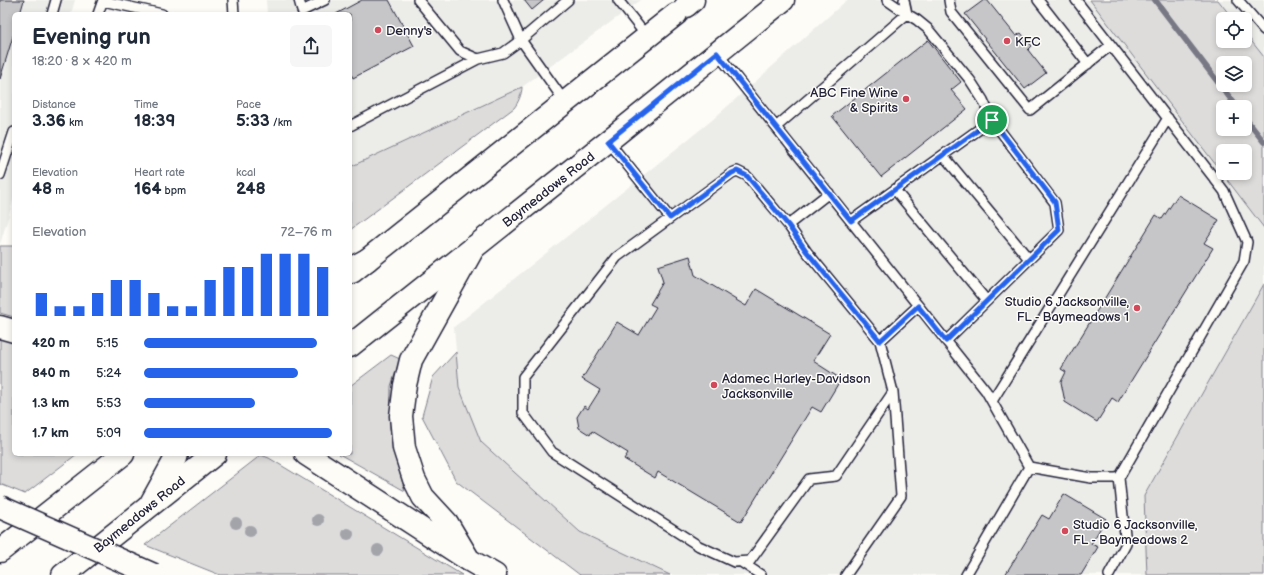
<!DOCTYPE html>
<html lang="en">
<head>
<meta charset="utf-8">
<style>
	:root { --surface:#fff; --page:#f6f6f7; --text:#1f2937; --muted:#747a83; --accent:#2563eb }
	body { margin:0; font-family:"Balsamiq Sans",sans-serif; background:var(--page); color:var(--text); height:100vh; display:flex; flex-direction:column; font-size:15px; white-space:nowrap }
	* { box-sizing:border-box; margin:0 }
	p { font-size:13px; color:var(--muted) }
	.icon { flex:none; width:22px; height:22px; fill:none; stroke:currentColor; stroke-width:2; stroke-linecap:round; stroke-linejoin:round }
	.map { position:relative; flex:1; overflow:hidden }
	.panel { position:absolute; left:12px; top:12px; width:340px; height:444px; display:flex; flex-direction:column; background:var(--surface); border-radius:6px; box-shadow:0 2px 6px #0003 }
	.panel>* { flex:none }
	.controls { position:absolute; left:1216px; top:12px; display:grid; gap:8px }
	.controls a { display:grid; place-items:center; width:36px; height:36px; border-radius:6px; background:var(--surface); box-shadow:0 2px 6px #0003; font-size:20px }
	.pin { position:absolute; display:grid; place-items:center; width:34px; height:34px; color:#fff; margin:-17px; border:2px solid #fff; border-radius:50%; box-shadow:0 1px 4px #0007 }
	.round { display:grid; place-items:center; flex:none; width:42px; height:42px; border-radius:6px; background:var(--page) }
	.headline { display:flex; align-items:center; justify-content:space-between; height:68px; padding:0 20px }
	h1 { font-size:22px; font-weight:800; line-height:30px }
	.figures { display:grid; grid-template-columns:repeat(3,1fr); gap:6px; height:68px; padding:4px 20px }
	.figures div { display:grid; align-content:center }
	.figures b { font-size:17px; font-weight:800 }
	.figures small { font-size:11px; font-weight:400 }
	.figures p { font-size:11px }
	.chart { height:112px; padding:8px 20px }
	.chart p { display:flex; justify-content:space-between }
	.chart svg { width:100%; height:72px; margin-top:4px; stroke:var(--accent); stroke-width:6 }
	ul { padding:0 20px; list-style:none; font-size:13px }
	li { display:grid; grid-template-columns:64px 48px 1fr; align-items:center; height:30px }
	li i { height:10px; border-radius:5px; background:var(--accent) }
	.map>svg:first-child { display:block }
	.built { fill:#ecece9 }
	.green { fill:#dddcdb; stroke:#807f8b; fill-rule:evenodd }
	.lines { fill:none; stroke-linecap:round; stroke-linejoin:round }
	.stream { stroke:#787885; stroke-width:6 }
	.building { fill:#c6c6c8; stroke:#22223b }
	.service-casing { stroke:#22223b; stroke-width:12 }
	.primary-casing { stroke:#22223b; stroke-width:25 }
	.motorway-casing { stroke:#22223b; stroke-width:25 }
	.service { stroke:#fdfcf7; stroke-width:9 }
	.primary { stroke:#fdfcf7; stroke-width:22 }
	.motorway { stroke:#fdfcf7; stroke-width:22 }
	.motorway-bridge-casing { stroke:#22223b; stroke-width:25; stroke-linecap:butt }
	.motorway-bridge { stroke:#fdfcf7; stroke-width:22 }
	.tree { fill:#a3a3aa }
	.route-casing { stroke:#fff; stroke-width:8 }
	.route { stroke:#2563eb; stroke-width:5 }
	.poi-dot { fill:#d1495b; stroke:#fdfcf7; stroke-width:1.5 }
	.labels { text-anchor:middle; stroke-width:3; stroke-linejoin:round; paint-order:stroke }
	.poi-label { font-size:13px; fill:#22223b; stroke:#fdfcf7; text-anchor:start }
	.street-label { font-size:13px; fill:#22223b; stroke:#fdfcf7 }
</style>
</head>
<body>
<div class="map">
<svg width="1264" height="575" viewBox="0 0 1264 575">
	<rect width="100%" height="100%" fill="#fdfcf7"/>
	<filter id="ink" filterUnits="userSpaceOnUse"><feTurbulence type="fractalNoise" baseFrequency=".025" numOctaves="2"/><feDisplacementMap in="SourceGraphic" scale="8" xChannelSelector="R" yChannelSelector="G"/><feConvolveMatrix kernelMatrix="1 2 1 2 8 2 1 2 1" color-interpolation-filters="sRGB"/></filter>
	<g filter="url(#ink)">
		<!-- built -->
		<path class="built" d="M0 0H75L71 14H14V198L0 244Z
			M266 0H641L522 87 350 167V14H267Z
			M847 0H1090L1264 228V284L1146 492 1148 575H670L580 532 481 442 459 387 454 327 711 121Z
			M1218 0H1264V57L1245 33V19H1233Z"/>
		<!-- green -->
		<path class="green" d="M1090 0H1218L1233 19H1223V41H1245V33L1264 57V228ZM1223 63H1245V85H1223ZM1223 107H1245V129H1223ZM1223 151H1245V173H1223Z
			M522 87C522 94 518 103 514 108L350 230V167Z
			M0 246H14V317L0 313Z
			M1264 284V575H1147L1144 496Z
			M0 338 14 342V454H77L25 494 0 484Z
			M456 352 459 387 481 442 580 532 670 575H580L456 481 422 416 433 377Z
			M391 355 400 359 391 386 390 428 397 464 405 491 339 454H350V386Z
			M261 455 269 458 462 575H220L145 545Z"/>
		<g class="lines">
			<!-- stream -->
			<path class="stream" d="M1155 0 1237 107
				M1245 118 1264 142"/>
		</g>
		<!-- building -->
		<path class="building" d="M0 0H24L20 14H14V33L0 79Z
			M362 0H389L414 46 353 78 350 72V14H336Z
			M524 0H544L532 10Z
			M984 0H987L1016 36 1021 33 1032 46 1028 50 1046 73 1025 89 965 14Z
			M928 40 961 82 951 90 967 109 881 177 832 116Z
			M1178 195 1219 220 1204 243 1213 248 1118 402 1112 398 1097 422 1065 402 1061 382 1066 372 1061 369 1156 215 1162 219Z
			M690 256 695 275 746 306 756 289 830 334 813 361 841 379 821 412 812 407 741 522 658 472 655 478 624 459 628 453 592 431 590 435 579 428 577 417 584 406 588 409 600 390 582 379 617 322 639 335 656 307 650 304 663 282 658 266Z
			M1064 494 1106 519 1091 544 1098 547 1081 575H1005L1042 515 1049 519Z"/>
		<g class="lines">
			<defs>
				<path id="service" d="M233 0 234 14
					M299 0 302 11 325 0
					M418 0 460 51 478 59 503 53 521 40 503 0
					M618 0 648 38
					M887 0 907 14 904 0
					M949 0 951 12 1030 110 1111 45
					M1038 0 1088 64
					M1076 0 1224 191 1247 242 1244 261 1119 478 1126 544 1109 575
					M1238 0 1264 30
					M103 1 162 14
					M52 14 56 0
					M98 14 103 0
					M717 53 986 391 1029 467 966 575
					M565 102 521 40 568 0
					M350 126 478 59
					M776 127 907 14 917 20 928 29 970 80 983 100 992 120 1055 203 1059 230 946 341
					M608 141 670 218
					M943 155 1029 259
					M0 175 14 132
					M895 190 987 301
					M829 193 788 225 747 176 737 171 732 173 617 257 523 377V413L552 452 699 546 734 562 750 561 809 479 836 476 893 392 880 341 918 306
					M851 221 992 120
					M788 225 807 252 880 341
					M992 401 1168 118
					M1029 467 1091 478H1119
					M741 562 761 575
					M846 575 901 496 893 392"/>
				<path id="primary" d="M686 6 693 0
					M352 272 676 14
					M350 346 608 141 783 0
					M0 551 123 454
					M63 575 215 454"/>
				<path id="motorway" d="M350 269 367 260
					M0 327 14 331
					M306 454 469 560 495 575
					M150 505 176 458 177 454
					M469 560 447 523 423 497 414 479 404 448 401 416 405 385 411 360 474 247"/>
			</defs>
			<!-- service casing -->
			<use href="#service" class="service-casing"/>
			<!-- primary casing -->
			<use href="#primary" class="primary-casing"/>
			<!-- motorway casing -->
			<use href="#motorway" class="motorway-casing"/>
			<!-- service -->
			<use href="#service" class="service"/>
			<!-- primary -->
			<use href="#primary" class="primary"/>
			<!-- motorway -->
			<use href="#motorway" class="motorway"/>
			<defs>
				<path id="motorway-bridge" d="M0 507 154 575"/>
			</defs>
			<!-- motorway-bridge casing -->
			<use href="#motorway-bridge" class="motorway-bridge-casing"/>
			<!-- motorway-bridge -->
			<use href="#motorway-bridge" class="motorway-bridge"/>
		</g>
		<!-- trees -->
		<g class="tree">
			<circle cx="318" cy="520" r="6"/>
			<circle cx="236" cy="523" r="6"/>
			<circle cx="250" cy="531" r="6"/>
			<circle cx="348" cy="534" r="6"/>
			<circle cx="378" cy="550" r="6"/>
		</g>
	</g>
	<g class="lines" filter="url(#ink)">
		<defs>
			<path id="route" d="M717 53 851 221 992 120 1055 202 1059 230 946 341 918 306 880 341 807 252 788 225 747 176 737 171 732 173 670 218 608 141Z"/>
		</defs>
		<!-- route casing -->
		<use href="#route" class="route-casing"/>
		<!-- route -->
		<use href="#route" class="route"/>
	</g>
	<!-- markers -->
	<g class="poi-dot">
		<circle cx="378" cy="30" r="4"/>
		<circle cx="1007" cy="41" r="4"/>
		<circle cx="906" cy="99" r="4"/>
		<circle cx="1137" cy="308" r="4"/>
		<circle cx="714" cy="385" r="4"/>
		<circle cx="1065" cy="531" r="4"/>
	</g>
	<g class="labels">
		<!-- poi labels -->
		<g class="poi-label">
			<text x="386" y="35">Denny's</text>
			<text x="1015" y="46">KFC</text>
			<text x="898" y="97" text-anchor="end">ABC Fine Wine<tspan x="898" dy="15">&amp; Spirits</tspan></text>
			<text x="1129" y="306" text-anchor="end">Studio 6 Jacksonville,<tspan x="1129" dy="15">FL - Baymeadows 1</tspan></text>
			<text x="722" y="383">Adamec Harley-Davidson<tspan x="722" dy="15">Jacksonville</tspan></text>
			<text x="1073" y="529">Studio 6 Jacksonville,<tspan x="1073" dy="15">FL - Baymeadows 2</tspan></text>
		</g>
		<!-- street labels -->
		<g class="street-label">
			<text transform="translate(548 189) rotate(-38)" y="5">Baymeadows Road</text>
			<text transform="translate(139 514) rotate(-39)" y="5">Baymeadows Road</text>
		</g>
	</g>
</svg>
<div class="controls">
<a><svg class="icon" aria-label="locate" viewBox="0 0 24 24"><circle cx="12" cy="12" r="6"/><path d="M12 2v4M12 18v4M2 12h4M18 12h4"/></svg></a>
<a><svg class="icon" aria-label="layers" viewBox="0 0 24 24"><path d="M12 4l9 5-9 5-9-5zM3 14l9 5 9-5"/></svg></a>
<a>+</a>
<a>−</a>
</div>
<div class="pin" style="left:992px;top:120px;background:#1e9e55"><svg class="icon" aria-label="arrive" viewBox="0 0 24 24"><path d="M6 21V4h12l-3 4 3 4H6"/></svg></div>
<section class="panel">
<div class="headline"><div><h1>Evening run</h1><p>18:20 · 8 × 420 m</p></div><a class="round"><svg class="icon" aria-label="share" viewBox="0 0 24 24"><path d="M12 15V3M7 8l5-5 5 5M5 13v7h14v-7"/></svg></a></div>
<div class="figures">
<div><p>Distance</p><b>3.36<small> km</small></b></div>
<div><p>Time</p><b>18:39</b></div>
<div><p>Pace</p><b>5:33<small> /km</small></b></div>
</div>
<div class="figures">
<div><p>Elevation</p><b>48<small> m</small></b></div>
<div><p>Heart rate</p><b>164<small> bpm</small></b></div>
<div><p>kcal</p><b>248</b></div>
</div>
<div class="chart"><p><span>Elevation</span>72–76 m</p>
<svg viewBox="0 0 160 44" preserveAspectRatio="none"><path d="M5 44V30M15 44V38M25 44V38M35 44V30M45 44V22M55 44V22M65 44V30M75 44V38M85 44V38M95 44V22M105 44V14M115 44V14M125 44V6M135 44V6M145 44V6M155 44V14"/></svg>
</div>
<ul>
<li><b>420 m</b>5:15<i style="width:92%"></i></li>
<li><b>840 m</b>5:24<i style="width:82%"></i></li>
<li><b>1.3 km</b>5:53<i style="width:59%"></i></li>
<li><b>1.7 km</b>5:09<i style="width:100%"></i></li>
</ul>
</section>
</div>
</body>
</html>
